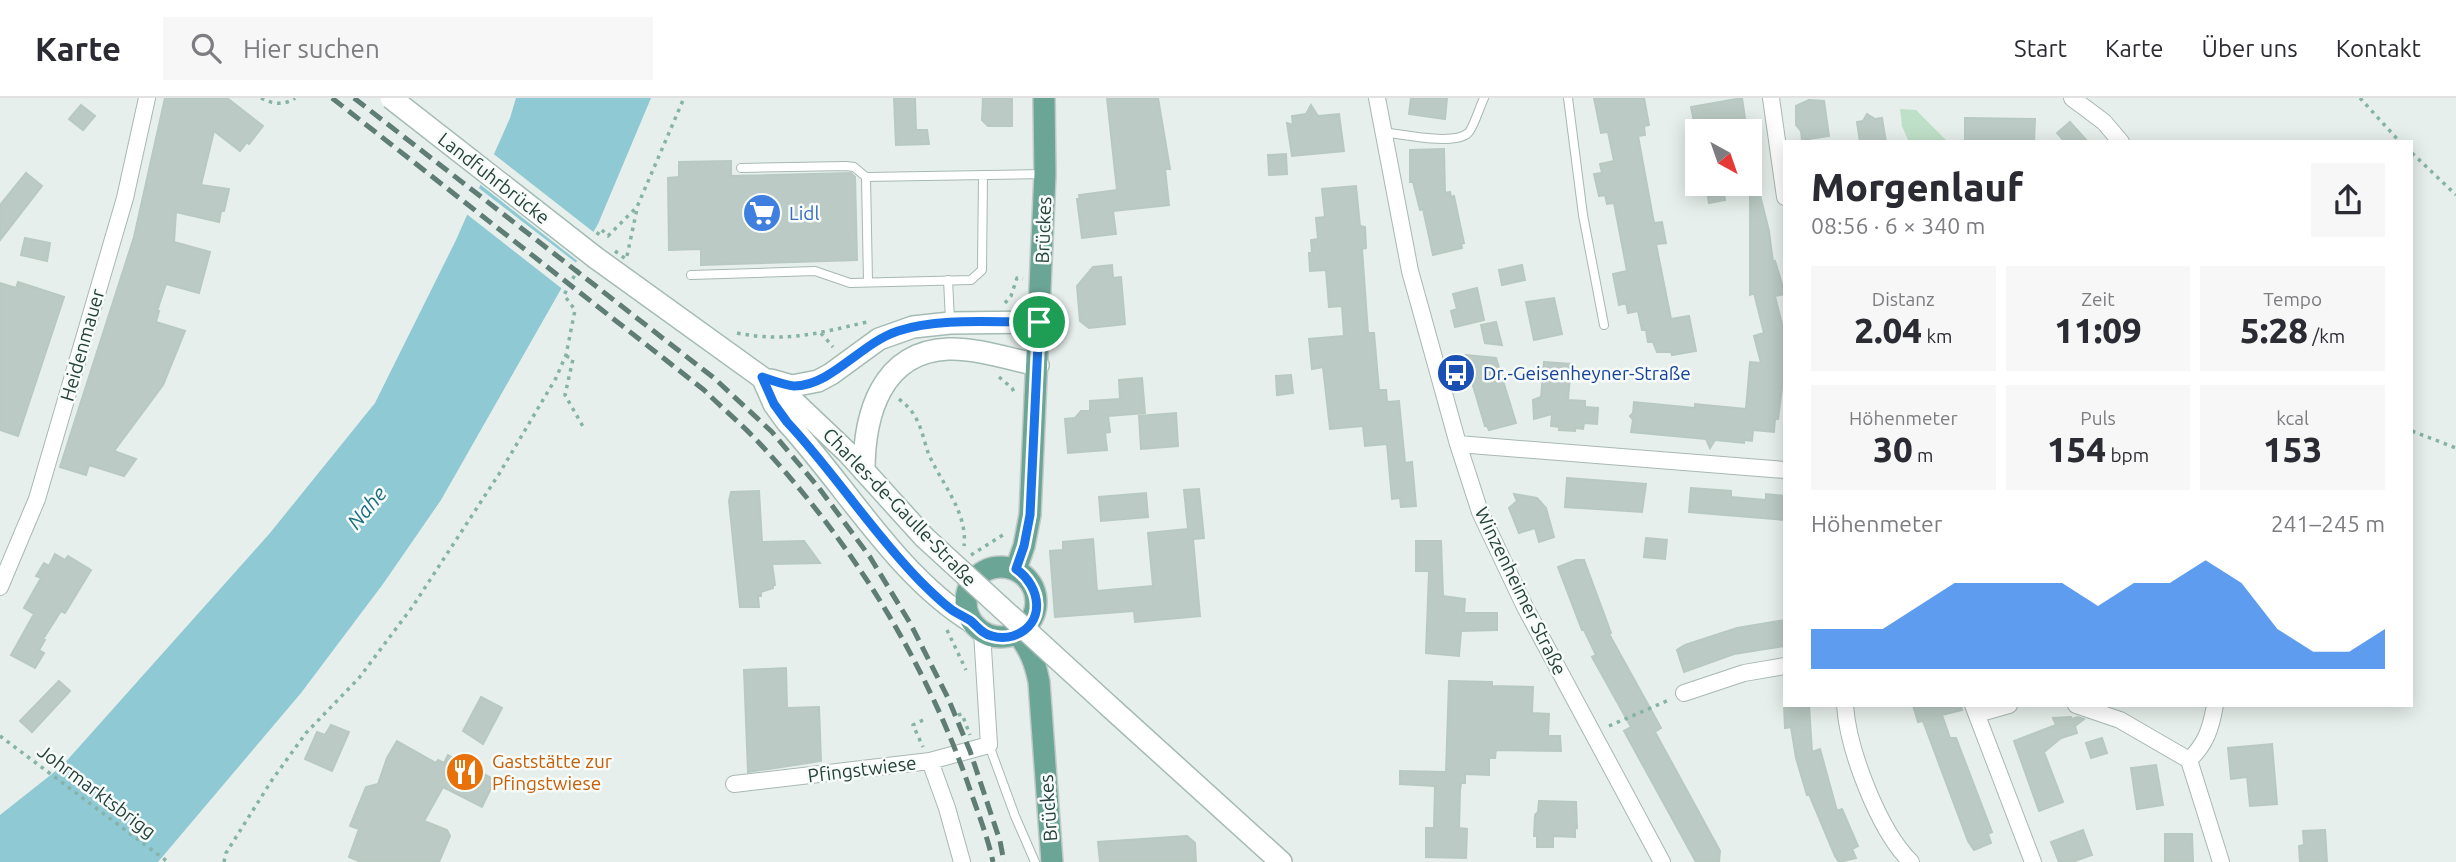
<!DOCTYPE html>
<html lang="de">
<head>
<meta charset="utf-8">
<style>
	:root { --surface:#fff; --page:#f7f7f7; --text:#2b2b33; --muted:#7c7c81; --line:#e1e1e2; --accent:#1a73e8 }
	body { margin:0; font-family:Ubuntu,sans-serif; background:var(--page); color:var(--text); height:100vh; display:flex; flex-direction:column; font-size:26px; white-space:nowrap }
	* { box-sizing:border-box; margin:0 }
	p { font-size:23px; color:var(--muted) }
	.icon { flex:none; width:38px; height:38px; fill:none; stroke:currentColor; stroke-width:2; stroke-linecap:round; stroke-linejoin:round }
	.map { position:relative; flex:1; overflow:hidden }
	.side { position:absolute; left:1783px; top:42px; width:630px; height:567px; display:flex; flex-direction:column; background:var(--surface); border-radius:0px; box-shadow:0 4px 18px #0003 }
	.side>* { flex:none }
	.needle { width:46px; rotate:140deg }
	.fabs { position:absolute; left:1685px; top:21px; display:grid; gap:14px }
	.fabs a { display:grid; place-items:center; width:77px; height:77px; border-radius:0px; background:var(--surface); box-shadow:0 4px 18px #0003; font-size:35px }
	.pin { position:absolute; display:grid; place-items:center; width:60px; height:60px; color:#fff; margin:-30px; border:4px solid #fff; border-radius:50%; box-shadow:0 2px 7px #0007 }
	.round { display:grid; place-items:center; flex:none; width:74px; height:74px; border-radius:0px; background:var(--page) }
	.overview { display:flex; align-items:center; justify-content:space-between; height:119px; padding:0 28px }
	h1 { font-size:38px; font-weight:800; line-height:52px }
	.stats { display:grid; grid-template-columns:repeat(3,1fr); gap:10px; height:119px; padding:7px 28px }
	.stats div { display:grid; align-content:center; border-radius:0px; background:var(--page); text-align:center }
	.stats b { font-size:35px; font-weight:800 }
	.stats small { font-size:19px; font-weight:400 }
	.stats p { font-size:19px }
	.chart { height:196px; padding:14px 28px }
	.chart p { display:flex; justify-content:space-between }
	.chart svg { width:100%; height:126px; margin-top:7px; fill:var(--accent); opacity:.7 }
	header { display:flex; align-items:center; gap:42px; box-sizing:border-box; height:98px; padding:0 35px; background:var(--surface); border-bottom:2px solid var(--line) }
	header strong { font-size:33px }
	nav { display:flex; gap:38px; margin-inline-start:auto; font-size:24px }
	.search { width:490px; height:63px; background:var(--page); display:flex; align-items:center; gap:18px; box-sizing:border-box; padding:0 24px; border-radius:0px; color:var(--muted); font-size:26px }
	.map>svg:first-child { display:block }
	.green { fill:#bfe0c8 }
	.water { fill:#8ec9d4 }
	.pier { fill:#e6efeb }
	.building { fill:#bbcac4; stroke:#b8c9c2; stroke-width:2 }
	.lines { fill:none; stroke-linecap:round; stroke-linejoin:round }
	.lane-casing { stroke:#a8b8b2; stroke-width:10 }
	.street-casing { stroke:#a8b8b2; stroke-width:18 }
	.secondary-casing { stroke:#a4bbb3; stroke-width:24 }
	.primary-casing { stroke:#c2cac8; stroke-width:24 }
	.path { stroke:#86b3a5; stroke-width:3.5; stroke-dasharray:3.5 5; stroke-linecap:butt }
	.lane { stroke:#fff; stroke-width:8 }
	.street { stroke:#fff; stroke-width:16 }
	.secondary { stroke:#fff; stroke-width:21 }
	.primary { stroke:#6aa596; stroke-width:21 }
	.rail { stroke:#5f7d75; stroke-width:5; stroke-dasharray:14 7; stroke-linecap:butt }
	.secondary-bridge-casing { stroke:#a4bbb3; stroke-width:24; stroke-linecap:butt }
	.path-bridge { stroke:#86b3a5; stroke-width:3.5; stroke-dasharray:3.5 5; stroke-linecap:butt }
	.secondary-bridge { stroke:#fff; stroke-width:21 }
	.route-casing { stroke:#fff; stroke-width:14 }
	.route { stroke:#1a73e8; stroke-width:9 }
	.labels { text-anchor:middle; stroke-width:5; stroke-linejoin:round; paint-order:stroke }
	.street-label { font-size:19px; fill:#24423a; stroke:#f7fbf9 }
	.shop-label { font-size:19px; fill:#366cbe; stroke:#f7fbf9; text-anchor:start }
	.transit-label { font-size:19px; fill:#164399; stroke:#f7fbf9; text-anchor:start }
	.food-label { font-size:19px; fill:#c56008; stroke:#f7fbf9; text-anchor:start }
	.water-label { font-size:21px; font-style:italic; fill:#1c6f80; stroke:#f7fbf9 }
</style>
</head>
<body>
<header>
<strong>Karte</strong>
<div class="search"><svg class="icon" aria-label="search" viewBox="0 0 24 24"><circle cx="10" cy="10" r="6"/><path d="M15 15l6 6"/></svg>Hier suchen</div>
<nav><a>Start</a><a>Karte</a><a>Über uns</a><a>Kontakt</a></nav>
</header>
<div class="map">
<svg width="2456" height="764" viewBox="0 0 2456 764">
	<rect width="100%" height="100%" fill="#e6efeb"/>
	<!-- green -->
	<path class="green" d="M1900 11 1916 12 1948 44H1909L1902 28Z"/>
	<!-- water -->
	<path class="water" d="M516 0H651L598 126 441 402 383 486 301 595 158 764H0V717L62 668 270 435 375 305 456 142 510 20Z"/>
	<!-- pier -->
	<path class="pier" d="M491 54 596 136 580 165 477 84Z
		M476 88 579 167 565 193 464 114Z"/>
	<!-- building -->
	<path class="building" d="M165 0H227L263 28 249 46 247 44 240 53 214 33 201 87 229 91 224 113H221L219 124 176 114 174 144 210 154 199 195 166 186 157 213H159L156 224 185 233 163 287 114 353 136 361 124 378 89 367 86 377 60 369 134 139Z
		M894 0H915L916 32H927L929 46 896 47Z
		M983 0H1012V28H988L982 22Z
		M1107 0H1158L1170 71H1165L1169 107 1113 113 1116 136 1082 140 1077 101H1080L1079 97 1117 92Z
		M1411 0H1447L1445 21 1409 16Z
		M1594 0H1644L1649 27 1644 28 1645 37 1638 38 1654 125 1662 124 1666 145 1656 146 1671 221 1689 218 1696 253 1672 257 1671 254H1657L1653 244H1648L1646 232H1642L1638 213 1628 215 1626 205 1619 207 1613 176 1627 173 1614 105 1607 106 1605 97 1599 98 1594 76 1602 75 1600 66 1614 63 1608 34 1601 35Z
		M1742 0 1746 27 1713 33H1696L1691 9Z
		M1809 2 1824 3 1829 38 1802 42 1801 33 1796 27V8Z
		M81 7 95 18 83 32 69 21Z
		M1311 7 1318 18 1339 16 1344 53 1292 58 1287 25 1293 27 1292 18 1306 16Z
		M1867 16 1875 21 1882 20 1886 44H1860L1857 24 1863 23Z
		M1965 20 2035 21 2034 44H1965Z
		M2070 24 2088 44H2065L2057 35Z
		M1444 51 1445 95 1450 94 1451 99 1454 98 1464 145 1461 146 1462 150 1433 157 1423 111 1420 112 1413 84H1410V52Z
		M1286 56 1287 76 1269 77 1268 57Z
		M731 63V78L851 75 855 79 857 162 701 167V151L669 152 668 80 679 79V64Z
		M26 75 42 88 0 142V107Z
		M1756 81 1769 133 1773 164 1775 163 1785 196 1775 198 1785 238V267L1778 321H1775L1774 334 1753 332 1752 343 1744 342V345L1715 342 1710 350 1706 341 1631 334 1633 322 1630 318 1633 315 1634 304 1695 310V306L1746 311 1750 264 1761 265 1754 238 1764 235 1754 195 1750 197V82Z
		M1722 86 1725 102 1709 105 1706 88Z
		M1356 88 1360 128 1365 129 1366 150 1362 151 1368 235H1374L1379 292H1386L1387 304 1399 303 1405 365 1412 364 1416 408 1401 409 1400 400 1392 401 1387 346 1365 348 1363 328 1330 331 1323 269 1312 271 1309 241 1344 238 1342 208 1329 209 1326 172 1310 173 1309 155H1312L1311 142 1318 141 1316 120 1325 119 1322 91Z
		M25 140 50 145 47 163 21 157Z
		M1112 167 1113 180 1121 179 1125 226 1089 230 1080 223 1077 188 1093 169Z
		M1522 167 1525 182 1502 187 1499 172Z
		M18 184 64 199 18 338 0 332V185L16 190Z
		M1477 190 1484 222 1455 229 1451 213 1457 211 1453 196Z
		M1554 200 1562 236 1534 242 1526 204Z
		M1496 224 1502 247 1485 245 1481 227Z
		M1466 257 1496 260 1516 325 1489 332 1487 328H1485L1466 264 1468 263Z
		M1544 264 1571 266 1568 302 1585 303V309L1598 310 1597 326 1584 325 1583 331 1575 330V333L1559 332V329L1551 328 1552 316 1534 321 1533 302 1541 299Z
		M1291 277 1293 295 1277 297 1276 278Z
		M1142 280 1145 315 1108 318 1110 334 1105 335 1107 352 1068 355 1065 321 1075 320 1081 313H1090V303L1120 301 1119 282Z
		M1176 315 1178 348 1141 351 1139 318Z
		M1567 380 1646 386 1642 414 1565 409Z
		M1691 390 1731 393V399L1766 402V396L1785 398V422L1689 414Z
		M1199 391 1204 440 1193 441 1200 518 1135 524 1134 513 1055 519 1050 453 1063 452V444L1093 441 1097 493 1153 488 1148 435 1188 431 1184 392Z
		M759 393 762 444 804 443 820 465 772 466 775 487H773V490L761 494V498H758L759 509H740L729 403 731 394Z
		M1146 395 1148 419 1101 423 1099 399Z
		M1514 396 1537 400 1546 410 1554 439 1539 444 1535 430 1519 435 1509 410 1517 403Z
		M1646 440 1667 442 1665 461 1644 459Z
		M1416 443H1441L1443 498 1465 501 1464 515H1497V532L1461 533 1459 558 1426 555 1429 473H1416Z
		M55 456 65 462 68 458 91 472 65 515 61 513 43 541 45 542 39 552 44 555 35 570 11 557 34 516 24 510 41 480 36 478 44 465 49 468Z
		M1576 462H1584L1611 535 1609 536 1661 630 1655 634 1720 753 1719 764H1696L1624 633 1631 629 1592 559 1596 557 1584 532H1582L1558 469Z
		M1785 522V548L1734 556 1684 574 1677 552 1685 547 1737 530Z
		M786 570 787 610 819 609 821 663 748 674 744 572Z
		M59 583 70 593 32 634 20 623Z
		M1449 583 1492 584V588L1533 589 1532 615 1549 616 1548 638H1560L1561 653 1496 652 1495 660H1489V677L1465 676V685H1461L1460 692 1459 730 1467 731 1466 760 1426 759V730H1434L1435 688 1400 686V673L1446 674Z
		M481 599 502 610 483 646 463 633Z
		M1784 607H1809L1812 654 1820 651 1837 713 1842 711 1858 748 1852 751 1856 760 1839 764 1835 758 1809 696 1807 697 1796 660 1791 629 1785 630Z
		M1913 607H1961L1962 612 1942 617 1950 640H1956L1992 734 1988 736 1991 745 1974 752 1968 743 1923 623 1918 624Z
		M2071 619 2072 621 2078 619 2084 621 2075 628 2077 635 2061 640 2044 654 2063 704 2039 713 2014 643 2056 627 2053 620Z
		M331 627 349 634 332 673 305 661 317 634 325 637Z
		M2102 640 2107 655 2091 660 2086 645Z
		M397 643 436 665 438 662 444 665 448 657 495 682 482 709 443 689 424 723 447 732 450 738 439 764H361L349 759 359 731 350 728 366 689 378 686 387 660Z
		M2272 646 2277 706 2250 708 2247 679 2231 681 2228 650Z
		M2156 667 2163 707 2137 711 2131 670Z
		M1539 703 1576 704 1577 730 1575 729V739L1553 738V749H1537V738H1534L1535 717 1538 714Z
		M2083 732 2092 757 2072 764H2059L2051 744Z
		M2325 732 2327 764H2300L2299 748 2304 747 2303 733Z
		M2165 736H2192L2193 764H2165Z
		M1187 738 1195 745 1196 764H1100L1098 744Z"/>
	<g class="lines">
		<defs>
			<path id="lane" d="M1568 0 1583 117 1604 227
				M1382 34C1402 36 1454 48 1468 35 1473 31 1480 8 1484 0
				M741 70 846 68 854 69 866 79 1045 76
				M866 79 868 184
				M691 177 815 173 850 185 971 182 982 172 983 77
				M948 182 950 222
				M989 647 1015 718 1035 764"/>
			<path id="street" d="M1377 0 1410 173 1458 346 1480 414 1525 509 1662 764
				M1771 0 1785 99
				M2072 0 2104 24 2121 44
				M1458 346 1785 372
				M0 489 37 401 125 100 147 0
				M1684 595 1744 575 1785 568
				M1845 607C1848 652 1879 733 1911 764
				M1973 607 2033 764
				M2076 607 2120 622 2189 662 2221 764
				M1977 616 2009 607
				M2189 662C2206 646 2211 630 2215 607
				M930 663 947 710 962 764
				M734 686 930 663 989 647 982 534"/>
			<path id="secondary" d="M596 160 789 299 848 355 924 439
				M763 281 774 306 787 324C845 387 898 479 972 524
				M771 282 792 288 818 283 831 276 879 241 913 229 950 225 1039 224
				M864 373C864 317 881 254 948 251 977 250 1009 261 1038 267
				M1110 609 1281 764"/>
			<path id="primary" d="M966 504a35 35 0 1 1 70 0a35 35 0 1 1-70 0Z
				M1016 471 1024 448 1030 417 1045 76 1044 0
				M1018 536C1030 552 1035 564 1039 584L1052 764"/>
		</defs>
		<!-- lane casing -->
		<use href="#lane" class="lane-casing"/>
		<!-- street casing -->
		<use href="#street" class="street-casing"/>
		<!-- secondary casing -->
		<use href="#secondary" class="secondary-casing"/>
		<!-- primary casing -->
		<use href="#primary" class="primary-casing"/>
		<!-- path -->
		<path class="path" d="M261 0C272 6 284 8 295 0
			M2360 0 2400 44
			M2412 55 2456 97
			M597 137 601 131 608 138 637 109 684 0
			M627 158 637 111
			M1005 205 1011 198 1017 180 1023 181
			M737 235C786 245 819 235 867 224
			M821 235 833 249
			M566 258 573 261 565 297 585 332
			M999 279 1012 290 1015 296
			M899 301C905 306 910 310 914 317 922 329 924 344 929 357 942 386 968 415 964 448
			M2412 333 2456 350
			M971 457 1006 435
			M947 532 966 572
			M958 617 962 616 970 637
			M923 622 913 627 923 649
			M1609 628 1669 602
			M0 638 168 764
			M224 764 226 755 272 682 306 635 359 580 413 508 499 376 556 280 566 257 575 212 564 197 578 171"/>
		<!-- lane -->
		<use href="#lane" class="lane"/>
		<!-- street -->
		<use href="#street" class="street"/>
		<!-- secondary -->
		<use href="#secondary" class="secondary"/>
		<!-- primary -->
		<use href="#primary" class="primary"/>
		<!-- rail -->
		<path class="rail" d="M332 0 704 292C723 311 744 328 762 348 851 444 923 559 967 683 976 710 987 736 993 764
			M354 0 714 280 772 334 819 390 870 459 910 525 948 600 970 653 1000 743 1004 764"/>
		<defs>
			<path id="secondary-bridge" d="M391 0 596 160
				M924 439 1110 609"/>
		</defs>
		<!-- secondary-bridge casing -->
		<use href="#secondary-bridge" class="secondary-bridge-casing"/>
		<!-- path-bridge -->
		<path class="path-bridge" d="M615 153 627 162"/>
		<!-- secondary-bridge -->
		<use href="#secondary-bridge" class="secondary-bridge"/>
	</g>
	<g class="lines">
		<defs>
			<path id="route" d="M1039 224 1030 417 1024 448 1016 471C1041 488 1047 526 1013 538 1006 540 999 540 992 538 982 536 978 529 971 523 965 519 958 516 952 512 941 504 930 493 920 483 872 434 834 374 787 324L774 306 762 279C772 282 784 287 794 288 831 288 861 245 898 233 940 219 996 225 1039 224Z"/>
		</defs>
		<!-- route casing -->
		<use href="#route" class="route-casing"/>
		<!-- route -->
		<use href="#route" class="route"/>
	</g>
	<!-- icons -->
	<defs>
		<symbol id="supermarket-disc" viewBox="-11 -11 22 22"><circle r="9.5" fill="#3f7fe0" stroke="#f7fbf9"/><path d="M-6-5.5h2.5l.6 2H6L4.5 2H-2.5L-4.4-4H-6ZM-1.5 3.2a1.3 1.3 0 1 0 .1 0ZM3 3.2a1.3 1.3 0 1 0 .1 0Z" fill="#fff"/></symbol>
		<symbol id="bus-disc" viewBox="-11 -11 22 22"><circle r="9.5" fill="#1a4fb4" stroke="#f7fbf9"/><path d="M-5-6H5V4H4V6H2V4H-2V6H-4V4H-5ZM-3.5-4V0h7V-4ZM-3.5 1.2v1.5H-2V1.2ZM2 1.2v1.5H3.5V1.2Z" fill="#fff"/></symbol>
		<symbol id="restaurant-disc" viewBox="-11 -11 22 22"><circle r="9.5" fill="#e8710a" stroke="#f7fbf9"/><path d="M-5-6h1v4h1v-4h1v4h1v-4h1v5L-1.5 .5V6h-2V.5L-5-1ZM5-6V6H3V1.5H1.5Q1.5-4 5-6Z" fill="#fff"/></symbol>
	</defs>
	<g fill-rule="evenodd">
		<use href="#supermarket-disc" x="740" y="93" width="44" height="44"/>
		<use href="#bus-disc" x="1434" y="253" width="44" height="44"/>
		<use href="#restaurant-disc" x="443" y="652" width="44" height="44"/>
	</g>
	<g class="labels">
		<!-- street labels -->
		<g class="street-label">
			<text transform="translate(494 80) rotate(38)" y="7">Landfuhrbrücke</text>
			<text transform="translate(1043 132) rotate(-88)" y="7">Brückes</text>
			<text transform="translate(82 247) rotate(-74)" y="7">Heidenmauer</text>
			<text transform="translate(900 409) rotate(46)" y="7">Charles-de-Gaulle-Straße</text>
			<text transform="translate(1521 493) rotate(64)" y="7">Winzenheimer Straße</text>
			<text transform="translate(862 671) rotate(-7)" y="7">Pfingstwiese</text>
			<text transform="translate(97 693) rotate(37)" y="7">Johrmarktsbrigg</text>
			<text transform="translate(1048 710) rotate(-94)" y="7">Brückes</text>
		</g>
		<!-- shop labels -->
		<g class="shop-label">
			<text x="789" y="122">Lidl</text>
		</g>
		<!-- transit labels -->
		<g class="transit-label">
			<text x="1483" y="282">Dr.-Geisenheyner-Straße</text>
		</g>
		<!-- food labels -->
		<g class="food-label">
			<text x="492" y="670">Gaststätte zur<tspan x="492" dy="22">Pfingstwiese</tspan></text>
		</g>
		<!-- water labels -->
		<g class="water-label">
			<text transform="translate(367 410) rotate(-50)" y="7">Nahe</text>
		</g>
	</g>
</svg>
<div class="fabs">
<a><svg class="needle" viewBox="-14 -14 28 28"><path d="M0-13l5 13h-10z" fill="#e53935"/><path d="M0 13l5-13h-10z" fill="#7c7c81"/></svg></a>
</div>
<div class="pin" style="left:1039px;top:224px;background:#1e9e55"><svg class="icon" aria-label="arrive" viewBox="0 0 24 24"><path d="M6 21V4h12l-3 4 3 4H6"/></svg></div>
<section class="side">
<div class="overview"><div><h1>Morgenlauf</h1><p>08:56 · 6 × 340 m</p></div><a class="round"><svg class="icon" aria-label="share" viewBox="0 0 24 24"><path d="M12 15V3M7 8l5-5 5 5M5 13v7h14v-7"/></svg></a></div>
<div class="stats">
<div><p>Distanz</p><b>2.04<small> km</small></b></div>
<div><p>Zeit</p><b>11:09</b></div>
<div><p>Tempo</p><b>5:28<small> /km</small></b></div>
</div>
<div class="stats">
<div><p>Höhenmeter</p><b>30<small> m</small></b></div>
<div><p>Puls</p><b>154<small> bpm</small></b></div>
<div><p>kcal</p><b>153</b></div>
</div>
<div class="chart"><p><span>Höhenmeter</span>241–245 m</p>
<svg viewBox="0 0 160 44" preserveAspectRatio="none"><path d="M0 44V30L10 30L20 30L30 22L40 14L50 14L60 14L70 14L80 22L90 14L100 14L110 6L120 14L130 30L140 38L150 38L160 30V44z"/></svg>
</div>
</section>
</div>
</body>
</html>
